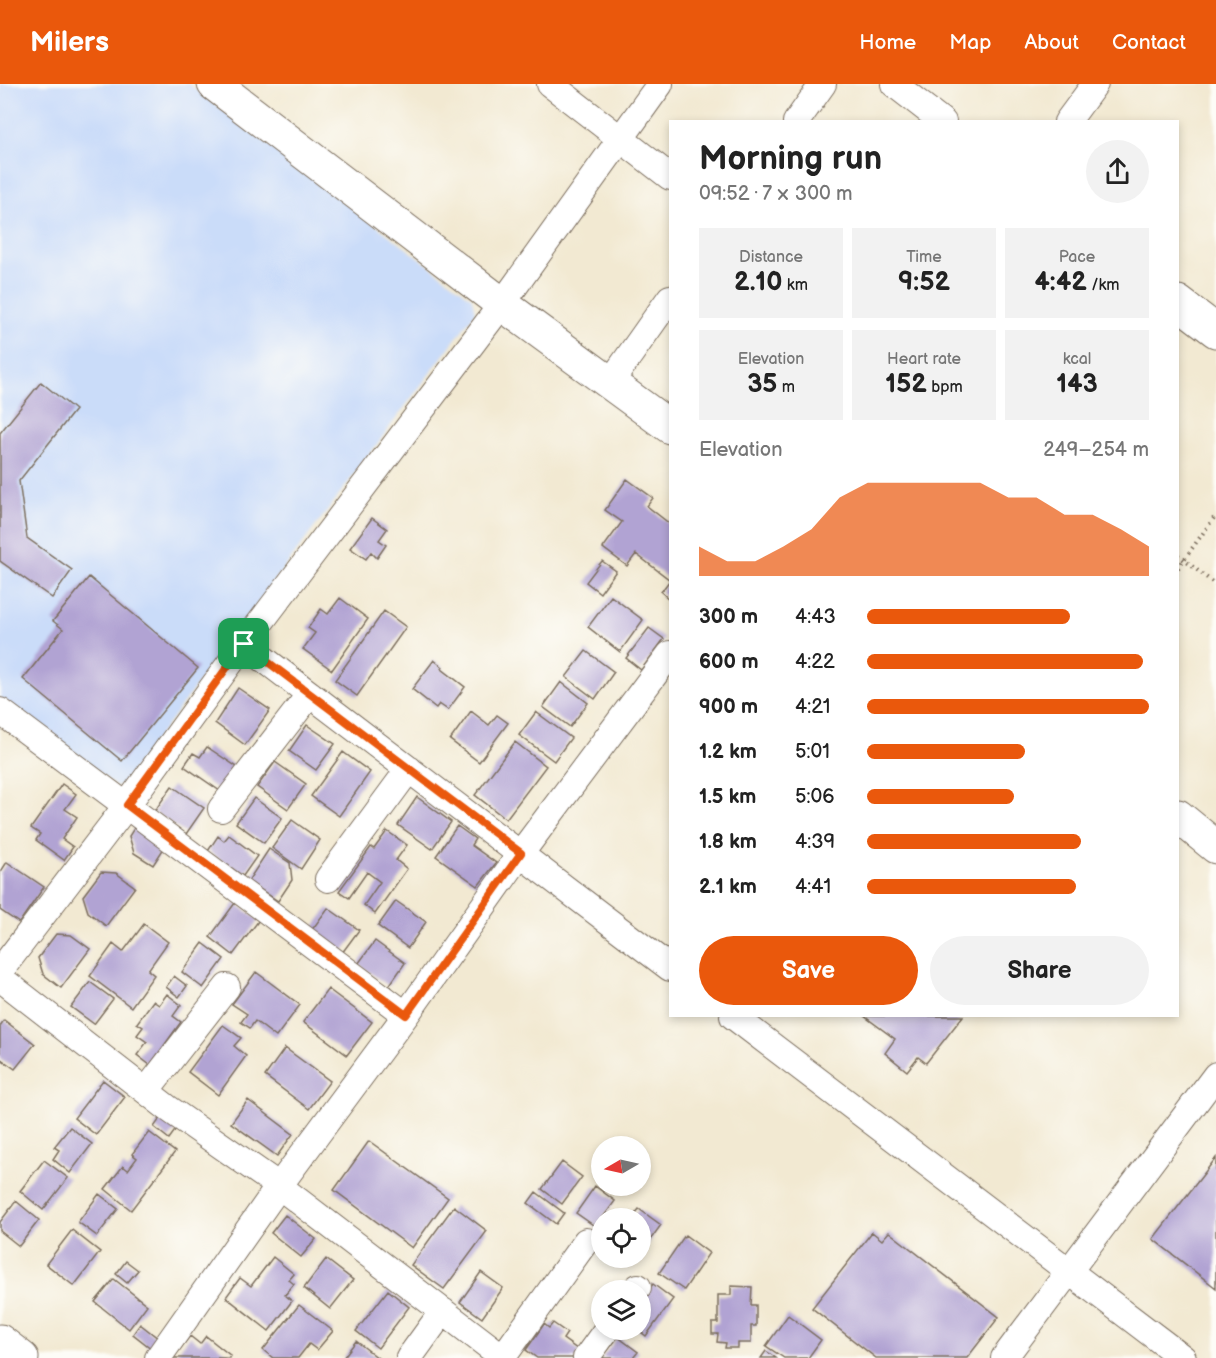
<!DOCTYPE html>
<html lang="en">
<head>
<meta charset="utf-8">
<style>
	:root { --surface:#fff; --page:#f2f2f2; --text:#222; --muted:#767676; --accent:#ea580c }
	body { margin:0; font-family:"Balsamiq Sans",sans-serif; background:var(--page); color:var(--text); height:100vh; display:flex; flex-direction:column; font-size:22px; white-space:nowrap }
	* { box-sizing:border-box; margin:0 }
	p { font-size:20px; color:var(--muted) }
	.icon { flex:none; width:33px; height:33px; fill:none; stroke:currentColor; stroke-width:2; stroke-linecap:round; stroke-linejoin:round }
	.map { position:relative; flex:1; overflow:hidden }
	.side { position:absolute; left:669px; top:36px; width:510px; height:897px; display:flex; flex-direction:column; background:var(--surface); border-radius:0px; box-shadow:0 3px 9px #0003 }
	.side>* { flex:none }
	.needle { width:39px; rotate:261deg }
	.controls { position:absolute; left:591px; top:1052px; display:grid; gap:12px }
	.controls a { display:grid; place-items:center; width:60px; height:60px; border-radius:50%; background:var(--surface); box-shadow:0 3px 9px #0003; font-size:30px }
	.pin { position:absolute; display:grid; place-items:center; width:51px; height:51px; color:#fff; margin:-26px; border-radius:12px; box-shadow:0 3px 9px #0006 }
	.round { display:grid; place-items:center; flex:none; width:63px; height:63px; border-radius:32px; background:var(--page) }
	.headline { display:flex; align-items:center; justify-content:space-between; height:102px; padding:0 30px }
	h1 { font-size:33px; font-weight:700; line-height:45px }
	.stats { display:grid; grid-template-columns:repeat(3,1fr); gap:9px; height:102px; padding:6px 30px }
	.stats div { display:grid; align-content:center; border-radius:0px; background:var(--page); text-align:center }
	.stats b { font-size:26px; font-weight:700 }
	.stats small { font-size:16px; font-weight:400 }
	.stats p { font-size:16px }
	.chart { height:168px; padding:12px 30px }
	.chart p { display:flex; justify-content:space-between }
	.chart svg { width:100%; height:108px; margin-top:6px; fill:var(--accent); opacity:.7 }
	.primary-button { display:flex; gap:12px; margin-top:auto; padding:12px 30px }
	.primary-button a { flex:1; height:69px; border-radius:36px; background:var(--accent); color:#fff; font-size:24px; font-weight:700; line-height:69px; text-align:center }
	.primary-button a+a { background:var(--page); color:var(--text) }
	ul { padding:0 30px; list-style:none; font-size:20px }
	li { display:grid; grid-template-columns:96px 72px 1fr; align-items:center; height:45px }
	li i { height:15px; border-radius:8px; background:var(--accent) }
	header { display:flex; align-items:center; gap:36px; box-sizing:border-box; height:84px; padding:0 30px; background:var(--accent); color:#fff }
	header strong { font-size:28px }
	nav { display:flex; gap:33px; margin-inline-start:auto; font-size:21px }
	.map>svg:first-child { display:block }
	.built { fill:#cadcf9 }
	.building { fill:#b1a3d3 }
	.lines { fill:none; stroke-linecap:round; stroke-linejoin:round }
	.minor-casing { stroke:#7b6d5d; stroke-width:28 }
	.tertiary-casing { stroke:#7b6d5d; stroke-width:35 }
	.motorway-casing { stroke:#7b6d5d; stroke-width:35 }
	.path { stroke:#7b6d5d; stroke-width:4; stroke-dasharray:1.5 4.5; stroke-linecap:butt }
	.minor { stroke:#fff; stroke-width:26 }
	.tertiary { stroke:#fff; stroke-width:33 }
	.motorway { stroke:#fff; stroke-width:33 }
	.route-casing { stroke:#fff; stroke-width:12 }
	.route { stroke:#ea580c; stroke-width:8 }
</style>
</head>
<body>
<header>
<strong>Milers</strong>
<nav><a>Home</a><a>Map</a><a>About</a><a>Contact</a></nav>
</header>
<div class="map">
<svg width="1216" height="1274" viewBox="0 0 1216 1274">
	<rect width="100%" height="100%" fill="#fdfcf7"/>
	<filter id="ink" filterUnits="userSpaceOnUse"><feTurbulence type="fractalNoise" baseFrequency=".0167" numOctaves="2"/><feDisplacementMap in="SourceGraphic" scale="12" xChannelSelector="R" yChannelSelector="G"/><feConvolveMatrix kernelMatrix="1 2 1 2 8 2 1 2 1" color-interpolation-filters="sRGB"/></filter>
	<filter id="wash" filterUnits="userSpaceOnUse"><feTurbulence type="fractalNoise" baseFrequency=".008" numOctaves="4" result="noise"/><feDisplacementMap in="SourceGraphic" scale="24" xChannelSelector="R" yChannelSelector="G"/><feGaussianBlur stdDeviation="1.35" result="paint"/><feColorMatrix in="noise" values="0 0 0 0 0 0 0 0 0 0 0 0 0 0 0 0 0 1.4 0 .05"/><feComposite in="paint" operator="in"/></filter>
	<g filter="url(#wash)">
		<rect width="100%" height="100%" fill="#f2e9d2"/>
		<!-- built -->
		<path class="built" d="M0 0H189L472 214 475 229 122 701 116 702 0 615Z"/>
		<g id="blocks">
			<!-- building -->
			<path class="building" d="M41 298 75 326 19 397 27 454 72 486 52 514 0 477V349Z
				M627 395 653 414 647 422 670 440V516L661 508 670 496 636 470 627 482 603 464 622 438 605 426Z
				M372 434 387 445 379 456 386 461 377 474 371 468 366 475 350 464Z
				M602 477 616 487 600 509 586 498Z
				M89 493 198 584 122 677 23 595 63 545 53 537Z
				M611 512 643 536 620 568 588 543Z
				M340 514 368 535 332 586 303 565 315 549 308 544 321 525 328 530Z
				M384 527 406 543 357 612 335 596Z
				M649 544 664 555 641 586 626 574Z
				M586 567 614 588 595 615 566 593Z
				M434 576 443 583 442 585 465 603 448 626 439 620 436 624 412 605Z
				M561 598 588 619 570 643 543 623Z
				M238 604 270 626 245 661 215 639Z
				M471 627 489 641 497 631 508 639 479 678 450 656Z
				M536 628 571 654 554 677 519 651Z
				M307 641 335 660 316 686 289 667Z
				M515 658 546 682 506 735 475 711Z
				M207 663 237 683 220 707 184 682 193 669 200 673Z
				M343 668 370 688 339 732 311 712Z
				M275 678 306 700 288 725 257 703Z
				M62 700 76 710 65 725 77 733 62 755 73 763 64 776 36 756 40 750 31 744Z
				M172 702 204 724 186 750 154 728Z
				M417 713 451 738 432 765 398 741Z
				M254 714 282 734 264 759 236 739Z
				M292 736 320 756 301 785 272 764Z
				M136 741 166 761 153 781 134 769 129 752Z
				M457 742 475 755 471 761 496 779 478 802 436 772Z
				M387 747 407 761 396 776 407 785 375 830 364 821 380 798 367 788 349 814 339 807 371 763 374 765Z
				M229 751 257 772 243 792 208 767 218 752 224 757Z
				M269 765 290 779 292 796 278 817 248 797Z
				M7 778 44 803 19 839 0 826V789Z
				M101 788 116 789 135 803 106 842 88 828 83 812Z
				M396 817 426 838 408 864 378 842Z
				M235 819 259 836 233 871 210 853Z
				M328 824 359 846 342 869 311 847Z
				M144 840 168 858 148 886 154 891 131 923 90 892 113 860 123 868Z
				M56 850 71 851 90 865 61 904 43 890 38 874Z
				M375 857 405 879 389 902 358 880Z
				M203 859 224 875 203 904 182 888Z
				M256 888 300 921 276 953 255 937 250 944 241 938 247 930 232 920Z
				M174 892 187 902 179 913 166 903Z
				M90 898 113 915 94 940 71 923Z
				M328 905 372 938 347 971 303 938Z
				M167 910 181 921 173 932 181 938 150 981 137 971 147 958 137 951 143 943 137 939 153 917 159 921Z
				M864 932H963L926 979 918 973 907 987 885 969 895 955Z
				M4 936 35 960 15 985 0 974V942Z
				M223 941 241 954 234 962 246 972 218 1011 188 988Z
				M285 964 330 997 309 1025 265 992Z
				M103 996 125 1013 96 1051 74 1034Z
				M248 1016 293 1050 277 1072 231 1039Z
				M162 1032 177 1044 169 1055 154 1043Z
				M70 1043 92 1060 70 1089 53 1075 59 1066 54 1063Z
				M149 1048 175 1068 131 1126 105 1105 123 1082 128 1086 137 1074 132 1070Z
				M369 1057 448 1114 412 1164 334 1106Z
				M1216 1074V1204L1153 1155Z
				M44 1076 68 1094 43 1126 20 1107Z
				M562 1078 582 1093 562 1120 542 1105Z
				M595 1102 615 1117 596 1143 576 1129Z
				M536 1108 564 1129 556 1140 528 1119Z
				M99 1110 118 1125 97 1152 78 1138Z
				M16 1117 39 1136 19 1162 0 1147V1138Z
				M454 1122 487 1147 444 1205 411 1181Z
				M639 1125 661 1141 640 1170V1134H632Z
				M285 1131 316 1155 301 1173 271 1149Z
				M72 1146 100 1168 74 1202 46 1180Z
				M872 1148 882 1156 889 1148 999 1233 967 1274H876L812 1224Z
				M685 1151 709 1169 684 1206 659 1189Z
				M273 1173 294 1190 289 1196 294 1200 285 1211 292 1217 269 1247 226 1213 240 1194 251 1202Z
				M326 1175 353 1196 330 1225 304 1204Z
				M126 1177 138 1186 127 1199 116 1190Z
				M481 1188 503 1204 482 1234 460 1218Z
				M114 1195 147 1221 129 1245 95 1218Z
				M653 1200 673 1215 646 1252 637 1245H640V1217Z
				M731 1202 752 1203 751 1221H756V1242H751V1259H738V1264H725L726 1259 717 1258 718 1250H712V1239H718V1211H731Z
				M388 1206 409 1223 378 1264 356 1247Z
				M299 1221 333 1247 317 1266 309 1260 298 1274H273L263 1266Z
				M788 1231 821 1256 808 1274H784L766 1262Z
				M553 1239 567 1249 563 1255 581 1268 576 1274H537L526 1266 544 1240 549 1244Z
				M140 1240 159 1255 152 1265 133 1250Z
				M190 1252 200 1260 206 1252 231 1272 230 1274H173Z
				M618 1253 638 1268 633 1274H602Z
				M356 1257 378 1274H343Z
				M766 1267 776 1274H761Z"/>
		</g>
	</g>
	<g filter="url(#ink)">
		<use href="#blocks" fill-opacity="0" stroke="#7b6d5d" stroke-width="1.5"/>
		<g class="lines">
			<defs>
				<path id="minor" d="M550 0 670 93
					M894 0 943 38
					M796 38 823 0
					M1067 38 1095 0
					M610 299 670 214
					M244 560 670 884
					M0 627 406 931
					M221 725 310 610
					M328 795 409 685
					M0 887 127 721 244 560 502 220 660 0
					M0 894 169 1025 279 1102 504 1274
					M733 932 1183 1274
					M146 1007 227 903
					M635 1206 638 1203
					M503 1273 586 1157
					M158 1274 279 1102 406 931 521 769 670 570
					M409 1274 443 1227
					M586 1274 607 1245
					M1004 1274 1216 991"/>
				<path id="tertiary" d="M214 0 502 220 670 343
					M1178 218 1216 247
					M1178 732 1216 763"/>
				<path id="motorway" d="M0 1257 22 1274"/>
			</defs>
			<!-- minor casing -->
			<use href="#minor" class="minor-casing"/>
			<!-- tertiary casing -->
			<use href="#tertiary" class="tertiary-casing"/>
			<!-- motorway casing -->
			<use href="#motorway" class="motorway-casing"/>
			<!-- path -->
			<path class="path" d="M1178 471 1216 501
				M1178 484 1216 431"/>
			<!-- minor -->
			<use href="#minor" class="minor"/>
			<!-- tertiary -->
			<use href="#tertiary" class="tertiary"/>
			<!-- motorway -->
			<use href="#motorway" class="motorway"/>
		</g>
	</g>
	<g class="lines" filter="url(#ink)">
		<defs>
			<path id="route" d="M244 560 521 769 406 931 127 721Z"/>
		</defs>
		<!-- route casing -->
		<use href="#route" class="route-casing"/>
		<!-- route -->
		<use href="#route" class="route"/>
	</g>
</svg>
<div class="controls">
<a><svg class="needle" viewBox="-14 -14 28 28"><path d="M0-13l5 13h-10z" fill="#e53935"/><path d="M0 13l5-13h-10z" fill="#767676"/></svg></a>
<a><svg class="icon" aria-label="locate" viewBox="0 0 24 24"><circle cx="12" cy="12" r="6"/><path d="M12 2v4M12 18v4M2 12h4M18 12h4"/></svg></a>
<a><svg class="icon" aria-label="layers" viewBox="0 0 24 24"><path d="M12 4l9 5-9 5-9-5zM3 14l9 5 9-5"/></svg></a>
</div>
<div class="pin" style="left:244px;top:560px;background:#1e9e55"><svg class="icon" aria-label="arrive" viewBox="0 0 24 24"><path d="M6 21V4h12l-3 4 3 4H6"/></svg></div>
<section class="side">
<div class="headline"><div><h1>Morning run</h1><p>09:52 · 7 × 300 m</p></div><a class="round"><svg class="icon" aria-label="share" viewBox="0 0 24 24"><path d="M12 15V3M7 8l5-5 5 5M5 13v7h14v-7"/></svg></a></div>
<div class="stats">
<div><p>Distance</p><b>2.10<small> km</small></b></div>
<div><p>Time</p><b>9:52</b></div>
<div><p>Pace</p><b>4:42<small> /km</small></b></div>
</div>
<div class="stats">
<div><p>Elevation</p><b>35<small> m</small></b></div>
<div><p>Heart rate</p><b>152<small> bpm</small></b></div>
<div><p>kcal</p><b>143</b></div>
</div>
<div class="chart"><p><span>Elevation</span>249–254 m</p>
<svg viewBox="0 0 160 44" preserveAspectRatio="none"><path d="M0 44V32L10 38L20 38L30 32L40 25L50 12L60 6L70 6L80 6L90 6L100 6L110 12L120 12L130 19L140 19L150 25L160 32V44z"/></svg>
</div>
<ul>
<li><b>300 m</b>4:43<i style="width:72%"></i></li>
<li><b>600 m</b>4:22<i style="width:98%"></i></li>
<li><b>900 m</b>4:21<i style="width:100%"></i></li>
<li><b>1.2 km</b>5:01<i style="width:56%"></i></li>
<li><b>1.5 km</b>5:06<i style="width:52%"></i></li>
<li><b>1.8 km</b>4:39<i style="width:76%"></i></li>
<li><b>2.1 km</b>4:41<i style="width:74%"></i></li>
</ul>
<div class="primary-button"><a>Save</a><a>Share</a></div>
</section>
</div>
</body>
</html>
